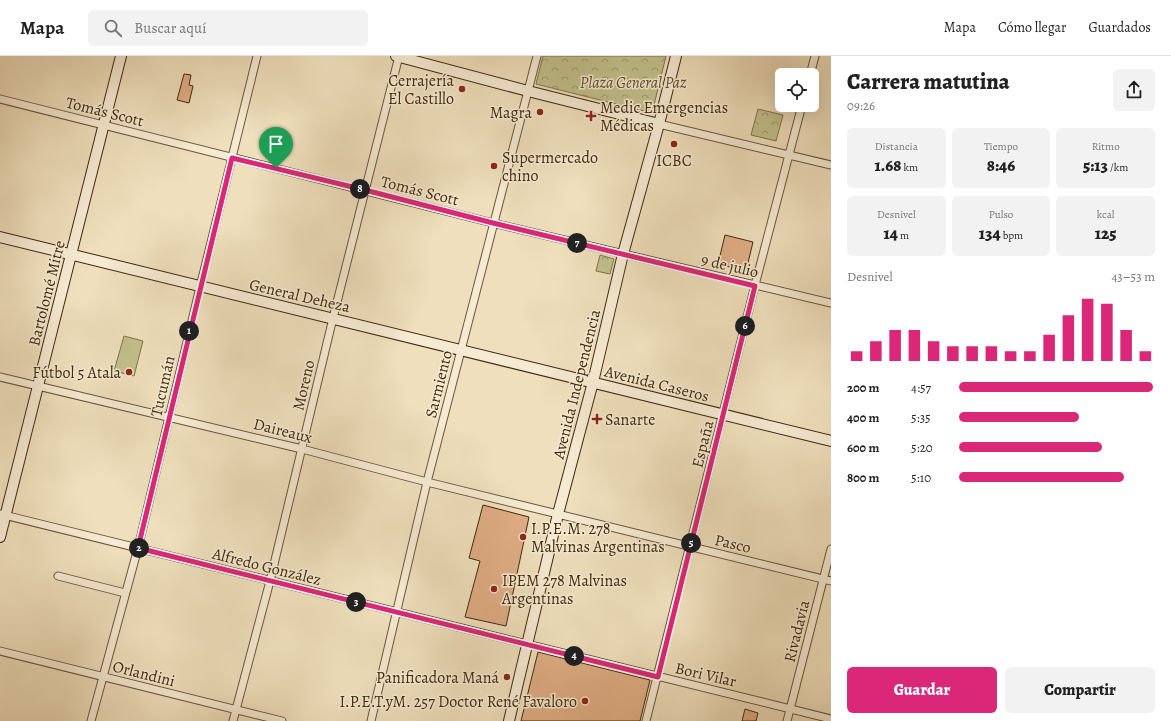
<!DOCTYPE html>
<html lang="es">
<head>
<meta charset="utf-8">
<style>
	:root { --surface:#fff; --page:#f2f2f2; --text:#222; --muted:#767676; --line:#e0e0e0; --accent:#db2777 }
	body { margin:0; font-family:Alegreya,serif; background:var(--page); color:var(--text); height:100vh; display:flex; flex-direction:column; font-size:15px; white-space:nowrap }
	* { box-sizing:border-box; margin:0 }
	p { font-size:13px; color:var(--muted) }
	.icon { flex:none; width:22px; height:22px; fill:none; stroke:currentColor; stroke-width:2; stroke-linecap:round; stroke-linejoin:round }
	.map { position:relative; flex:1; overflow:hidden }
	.details { display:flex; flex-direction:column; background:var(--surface); width:340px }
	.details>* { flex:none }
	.controls { position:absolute; left:775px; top:12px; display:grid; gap:8px }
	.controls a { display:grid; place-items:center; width:44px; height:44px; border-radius:6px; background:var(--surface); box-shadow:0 4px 16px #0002; font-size:20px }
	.pin { position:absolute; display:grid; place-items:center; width:34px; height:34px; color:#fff; margin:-41px -17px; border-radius:50% 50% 50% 0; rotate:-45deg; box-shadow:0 0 4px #0007 }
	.pin .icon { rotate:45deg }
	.km { position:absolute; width:20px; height:20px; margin:-10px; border-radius:50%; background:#222; color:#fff; font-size:11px; line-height:20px; text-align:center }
	.round { display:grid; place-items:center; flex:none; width:42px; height:42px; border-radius:6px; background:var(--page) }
	.summary { display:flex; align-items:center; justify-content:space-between; height:68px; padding:0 16px }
	h1 { font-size:22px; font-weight:800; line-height:30px }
	.metrics { display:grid; grid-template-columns:repeat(3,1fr); gap:6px; height:68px; padding:4px 16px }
	.metrics div { display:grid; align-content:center; border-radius:6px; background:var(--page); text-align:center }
	.metrics b { font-size:17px; font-weight:800 }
	.metrics small { font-size:11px; font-weight:400 }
	.metrics p { font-size:11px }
	.chart { height:112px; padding:8px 16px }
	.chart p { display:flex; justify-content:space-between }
	.chart svg { width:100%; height:72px; margin-top:4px; stroke:var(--accent); stroke-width:6 }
	.primary-button { display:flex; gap:8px; margin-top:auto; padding:8px 16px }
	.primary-button a { flex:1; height:46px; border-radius:6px; background:var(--accent); color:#fff; font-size:16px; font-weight:800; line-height:46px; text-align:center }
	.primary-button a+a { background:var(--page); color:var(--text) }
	ul { padding:0 16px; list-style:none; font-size:13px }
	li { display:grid; grid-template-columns:64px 48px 1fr; align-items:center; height:30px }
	li i { height:10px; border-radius:5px; background:var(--accent) }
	header { display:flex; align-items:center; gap:24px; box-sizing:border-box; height:56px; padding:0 20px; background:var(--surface); border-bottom:1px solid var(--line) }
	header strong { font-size:19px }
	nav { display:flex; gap:22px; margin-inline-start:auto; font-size:14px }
	.search { width:280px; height:36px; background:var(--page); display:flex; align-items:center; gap:10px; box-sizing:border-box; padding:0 14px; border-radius:6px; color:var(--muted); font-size:15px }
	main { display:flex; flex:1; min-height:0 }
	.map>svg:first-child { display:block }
	.forest { fill:url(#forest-crowns); stroke:#80744b }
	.garden { fill:#c1c08b; stroke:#80744b }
	.building { fill:#dfac83; stroke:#40290b }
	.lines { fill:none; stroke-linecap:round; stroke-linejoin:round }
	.minor-casing { stroke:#6c5637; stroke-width:9 }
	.secondary-casing { stroke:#40290b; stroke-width:12 }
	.minor { stroke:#f5ead3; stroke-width:7 }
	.secondary { stroke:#f5ead3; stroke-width:10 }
	.route-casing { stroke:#fff; stroke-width:8 }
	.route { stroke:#db2777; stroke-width:5 }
	.poi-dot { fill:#8f2418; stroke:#f5ead3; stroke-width:1.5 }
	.labels { text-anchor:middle; stroke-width:3; stroke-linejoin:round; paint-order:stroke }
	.poi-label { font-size:16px; fill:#40290b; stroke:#f5ead3; text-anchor:end }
	.park-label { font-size:16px; font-style:italic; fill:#604f2b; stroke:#f5ead3 }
	.street-label { font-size:16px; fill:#40290b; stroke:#f5ead3 }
</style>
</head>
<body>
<header>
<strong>Mapa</strong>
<div class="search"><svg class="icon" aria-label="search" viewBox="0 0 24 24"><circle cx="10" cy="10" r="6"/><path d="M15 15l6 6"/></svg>Buscar aquí</div>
<nav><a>Mapa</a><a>Cómo llegar</a><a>Guardados</a></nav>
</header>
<main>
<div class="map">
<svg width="831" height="665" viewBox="0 0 831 665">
	<defs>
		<pattern id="forest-crowns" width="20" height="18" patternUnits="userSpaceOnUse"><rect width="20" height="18" fill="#c1c08b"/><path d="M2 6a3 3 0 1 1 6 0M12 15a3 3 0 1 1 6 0" fill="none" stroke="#9e9c70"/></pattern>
	</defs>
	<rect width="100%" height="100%" fill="#efdfbc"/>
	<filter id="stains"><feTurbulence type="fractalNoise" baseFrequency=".005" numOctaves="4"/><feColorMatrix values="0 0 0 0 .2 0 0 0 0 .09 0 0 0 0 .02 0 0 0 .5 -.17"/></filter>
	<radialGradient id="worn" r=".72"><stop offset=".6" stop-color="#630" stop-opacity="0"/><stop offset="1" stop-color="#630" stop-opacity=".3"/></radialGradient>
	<!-- forest -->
	<path class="forest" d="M543 0H666L652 57 536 28Z
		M758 53 783 59 776 85 751 79Z
		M600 199 614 203 610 218 596 215Z"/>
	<!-- garden -->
	<path class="garden" d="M124 280 143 285 134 320 114 315Z"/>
	<!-- building -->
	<path class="building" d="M184 18 191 19 189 29 193 30 189 47 177 44Z
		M725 179 753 186 746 215 718 208Z
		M483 449 529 461 506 570 465 561 480 505 469 502Z
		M538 596 650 624 640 665H521Z
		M745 653 758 657 756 665H742Z"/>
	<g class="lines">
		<defs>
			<path id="minor" d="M810 19 815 0
				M0 43 493 167 831 247
				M659 68 831 109
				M0 321 302 393 427 426 831 525
				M0 458 831 663
				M58 520 125 537
				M0 595 282 665
				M91 665 138 492 200 231 257 0
				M233 665 270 525 333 262 399 0
				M371 665 427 426 537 0
				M646 665 755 229 802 49
				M787 665 831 493"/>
			<path id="secondary" d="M396 0 528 35 659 68
				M0 181 831 385
				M0 481 121 0
				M509 665 558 458 593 326 623 198 659 68 676 0"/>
		</defs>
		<!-- minor casing -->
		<use href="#minor" class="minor-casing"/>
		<!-- secondary casing -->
		<use href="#secondary" class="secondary-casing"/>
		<!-- minor -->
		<use href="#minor" class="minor"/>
		<!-- secondary -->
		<use href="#secondary" class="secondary"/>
	</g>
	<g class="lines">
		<defs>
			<path id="route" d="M232 102 365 134 493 167 755 230 658 621 138 492Z"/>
		</defs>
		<!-- route casing -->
		<use href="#route" class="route-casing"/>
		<!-- route -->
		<use href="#route" class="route"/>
	</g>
	<!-- markers -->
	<g class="poi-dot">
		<circle cx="462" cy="33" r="4"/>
		<circle cx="540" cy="56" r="4"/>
		<path d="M589 54h4v4h4v4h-4v4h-4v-4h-4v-4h4z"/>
		<circle cx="674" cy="88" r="4"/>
		<circle cx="494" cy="110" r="4"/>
		<circle cx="129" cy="316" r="4"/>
		<path d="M595 357h4v4h4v4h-4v4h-4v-4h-4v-4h4z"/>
		<circle cx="523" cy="481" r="4"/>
		<circle cx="494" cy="533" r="4"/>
		<circle cx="507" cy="621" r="4"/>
		<circle cx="585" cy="645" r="4"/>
	</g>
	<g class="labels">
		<!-- poi labels -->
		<g class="poi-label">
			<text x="454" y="30">Cerrajería<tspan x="454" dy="18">El Castillo</tspan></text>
			<text x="600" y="57" text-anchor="start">Medic Emergencias<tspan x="600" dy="18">Médicas</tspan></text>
			<text x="532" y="62">Magra</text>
			<text x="502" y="107" text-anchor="start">Supermercado<tspan x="502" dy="18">chino</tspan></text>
			<text x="674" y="110" text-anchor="middle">ICBC</text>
			<text x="121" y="322">Fútbol 5 Atala</text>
			<text x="605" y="369" text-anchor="start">Sanarte</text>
			<text x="531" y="478" text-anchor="start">I.P.E.M. 278<tspan x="531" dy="18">Malvinas Argentinas</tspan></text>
			<text x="502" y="530" text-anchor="start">IPEM 278 Malvinas<tspan x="502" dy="18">Argentinas</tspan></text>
			<text x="499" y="627">Panificadora Maná</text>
			<text x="577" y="651">I.P.E.T.yM. 257 Doctor René Favaloro</text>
		</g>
		<!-- park labels -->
		<g class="park-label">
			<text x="633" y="32">Plaza General Paz</text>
		</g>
		<!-- street labels -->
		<g class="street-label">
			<text transform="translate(105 55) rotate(14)" y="6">Tomás Scott</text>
			<text transform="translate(420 134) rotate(14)" y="6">Tomás Scott</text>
			<text transform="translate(730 209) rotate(13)" y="6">9 de julio</text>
			<text transform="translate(46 237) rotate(-76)" y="6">Bartolomé Mitre</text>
			<text transform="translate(300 239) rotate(13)" y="6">General Deheza</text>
			<text transform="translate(657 327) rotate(14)" y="6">Avenida Caseros</text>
			<text transform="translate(438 328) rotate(-76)" y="6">Sarmiento</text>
			<text transform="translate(576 328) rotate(-76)" y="6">Avenida Independencia</text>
			<text transform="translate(303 329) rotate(-77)" y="6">Moreno</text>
			<text transform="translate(162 330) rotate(-77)" y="6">Tucumán</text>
			<text transform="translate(283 374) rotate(14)" y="6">Daireaux</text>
			<text transform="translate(702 388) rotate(-76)" y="6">España</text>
			<text transform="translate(733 487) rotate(13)" y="6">Pasco</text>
			<text transform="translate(267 510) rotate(14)" y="6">Alfredo González</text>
			<text transform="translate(796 575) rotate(-76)" y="6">Rivadavia</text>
			<text transform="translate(144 617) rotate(14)" y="6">Orlandini</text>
			<text transform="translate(706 618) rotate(13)" y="6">Bori Vilar</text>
		</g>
	</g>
	<rect width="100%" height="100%" filter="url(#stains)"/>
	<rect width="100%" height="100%" fill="url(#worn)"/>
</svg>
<div class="controls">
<a><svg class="icon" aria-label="locate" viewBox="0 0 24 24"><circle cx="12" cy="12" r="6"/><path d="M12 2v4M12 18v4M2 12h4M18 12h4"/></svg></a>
</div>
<div class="pin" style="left:276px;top:112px;background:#1e9e55"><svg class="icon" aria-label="arrive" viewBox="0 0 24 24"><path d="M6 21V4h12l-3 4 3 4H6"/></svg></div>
<b class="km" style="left:189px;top:275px">1</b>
<b class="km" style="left:139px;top:492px">2</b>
<b class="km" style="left:356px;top:546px">3</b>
<b class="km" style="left:574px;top:600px">4</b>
<b class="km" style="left:691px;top:487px">5</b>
<b class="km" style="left:745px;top:270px">6</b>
<b class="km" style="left:577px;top:187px">7</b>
<b class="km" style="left:360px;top:133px">8</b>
</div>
<section class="details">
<div class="summary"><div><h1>Carrera matutina</h1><p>09:26</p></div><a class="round"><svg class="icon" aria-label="share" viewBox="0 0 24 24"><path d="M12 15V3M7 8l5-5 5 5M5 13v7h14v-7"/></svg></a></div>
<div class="metrics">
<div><p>Distancia</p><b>1.68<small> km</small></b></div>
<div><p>Tiempo</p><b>8:46</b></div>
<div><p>Ritmo</p><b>5:13<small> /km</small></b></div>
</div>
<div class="metrics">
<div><p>Desnivel</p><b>14<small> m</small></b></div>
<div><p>Pulso</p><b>134<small> bpm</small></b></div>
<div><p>kcal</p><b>125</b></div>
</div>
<div class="chart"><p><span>Desnivel</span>43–53 m</p>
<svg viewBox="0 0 160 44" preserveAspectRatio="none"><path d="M5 44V38M15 44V32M25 44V25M35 44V25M45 44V32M55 44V35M65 44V35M75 44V35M85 44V38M95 44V38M105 44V28M115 44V16M125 44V6M135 44V9M145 44V25M155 44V38"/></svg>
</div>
<ul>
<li><b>200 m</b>4:57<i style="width:99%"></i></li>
<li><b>400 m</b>5:35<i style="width:61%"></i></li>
<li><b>600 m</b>5:20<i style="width:73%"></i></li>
<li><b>800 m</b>5:10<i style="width:84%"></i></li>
</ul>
<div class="primary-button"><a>Guardar</a><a>Compartir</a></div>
</section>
</main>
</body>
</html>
